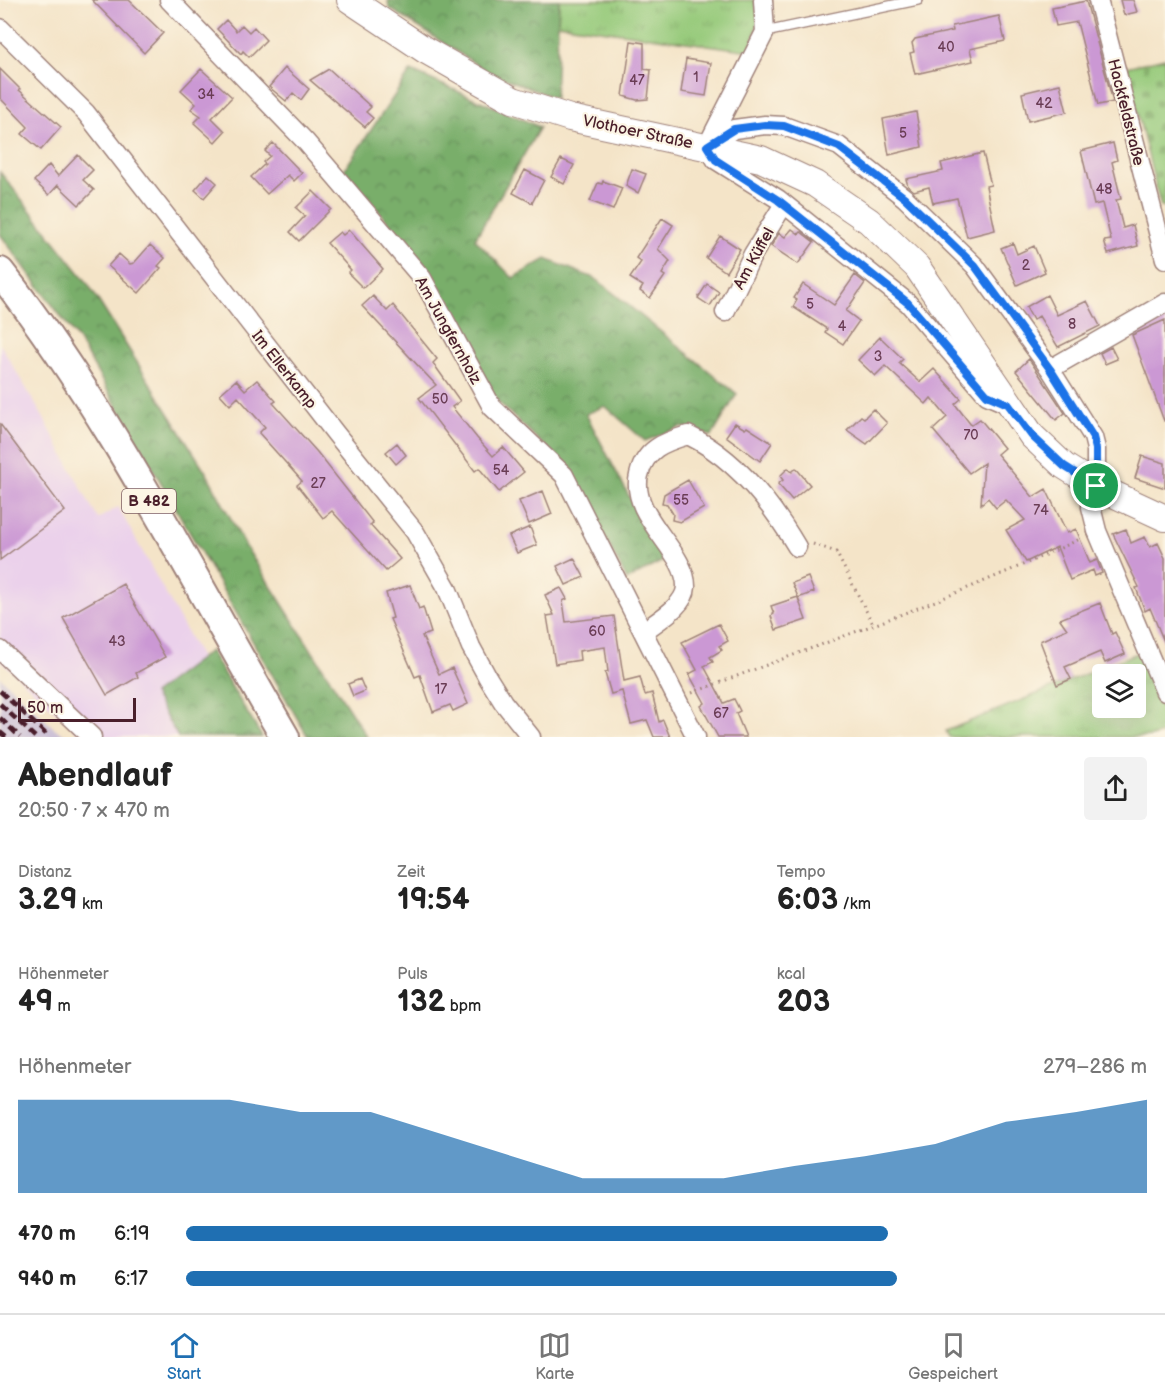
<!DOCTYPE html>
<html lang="de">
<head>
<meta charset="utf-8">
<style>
	:root { --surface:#fff; --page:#f2f2f2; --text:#222; --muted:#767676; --line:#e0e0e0; --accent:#1f6fb2 }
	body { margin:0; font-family:"Balsamiq Sans",sans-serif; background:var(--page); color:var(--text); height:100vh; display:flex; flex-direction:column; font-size:22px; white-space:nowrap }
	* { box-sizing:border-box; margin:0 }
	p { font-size:20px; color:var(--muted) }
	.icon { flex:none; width:33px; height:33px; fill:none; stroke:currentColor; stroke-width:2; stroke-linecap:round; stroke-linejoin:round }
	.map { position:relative; height:737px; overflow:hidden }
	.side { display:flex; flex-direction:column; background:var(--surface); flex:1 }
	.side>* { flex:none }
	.fabs { position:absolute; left:1092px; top:664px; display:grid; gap:12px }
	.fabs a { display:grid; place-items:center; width:54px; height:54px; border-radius:6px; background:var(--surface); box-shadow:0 6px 24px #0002; font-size:30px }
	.scale { position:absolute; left:18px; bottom:15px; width:118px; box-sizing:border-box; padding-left:6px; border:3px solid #4a1f2b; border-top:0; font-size:16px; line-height:21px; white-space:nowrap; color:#4a1f2b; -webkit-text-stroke:4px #fcf5e5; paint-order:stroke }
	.pin { position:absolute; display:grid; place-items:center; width:51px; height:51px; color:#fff; margin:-26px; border:3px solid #fff; border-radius:50%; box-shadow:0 2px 6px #0007 }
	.round { display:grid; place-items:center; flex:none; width:63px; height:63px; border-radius:6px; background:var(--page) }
	.summary { display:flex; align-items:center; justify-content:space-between; height:102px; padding:0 18px }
	h1 { font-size:33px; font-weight:800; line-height:45px }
	.stats { display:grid; grid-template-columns:repeat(3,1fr); gap:9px; height:102px; padding:6px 18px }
	.stats div { display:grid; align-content:center }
	.stats b { font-size:30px; font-weight:800 }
	.stats small { font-size:16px; font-weight:400 }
	.stats p { font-size:16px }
	.chart { height:168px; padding:12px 18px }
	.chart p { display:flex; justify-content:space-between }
	.chart svg { width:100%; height:108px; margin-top:6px; fill:var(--accent); opacity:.7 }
	ul { padding:0 18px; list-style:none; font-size:20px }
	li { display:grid; grid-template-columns:96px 72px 1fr; align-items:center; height:45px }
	li i { height:15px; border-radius:8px; background:var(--accent) }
	.tab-bar { display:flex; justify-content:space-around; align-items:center; height:84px; border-top:2px solid var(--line); background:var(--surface); font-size:16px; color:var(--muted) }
	.tab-bar a { display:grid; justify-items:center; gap:3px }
	.tab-bar .selected { color:var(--accent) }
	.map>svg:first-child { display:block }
	.built { fill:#ebd1eb }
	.industrial { fill:#cbbfd5 }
	.grass { fill:url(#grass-tufts); stroke:#707453; stroke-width:1.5; fill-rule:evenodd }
	.forest { fill:url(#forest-crowns); stroke:#62664b; stroke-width:1.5 }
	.cemetery { fill:url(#cemetery-stones); stroke:#707453; stroke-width:1.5 }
	.building { fill:#cb98d4 }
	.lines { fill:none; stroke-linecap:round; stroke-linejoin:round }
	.lane-casing { stroke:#9f827a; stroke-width:12 }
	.street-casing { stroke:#9f827a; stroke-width:21 }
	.secondary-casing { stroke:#9f827a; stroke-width:28 }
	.primary-casing { stroke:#9f827a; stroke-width:32 }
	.path { stroke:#9f827a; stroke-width:3; stroke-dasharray:1.5 4.5; stroke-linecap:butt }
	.lane { stroke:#fff; stroke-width:9 }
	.street { stroke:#fff; stroke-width:18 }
	.secondary { stroke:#fff; stroke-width:26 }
	.primary { stroke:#fff; stroke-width:28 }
	.rail { stroke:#4a1f2b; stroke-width:4.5; stroke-dasharray:9 4.5; stroke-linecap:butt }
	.route-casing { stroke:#fff; stroke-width:12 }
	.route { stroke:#1a73e8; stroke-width:8 }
	.labels { text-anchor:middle; stroke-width:4.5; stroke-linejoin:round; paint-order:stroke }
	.number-label { font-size:14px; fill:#6a3d55 }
	.shield { fill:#fcf5e5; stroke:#7f5f63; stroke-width:1.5 }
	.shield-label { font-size:15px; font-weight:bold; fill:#4a1f2b }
	.street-label { font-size:16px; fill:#4a1f2b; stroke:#fcf5e5 }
</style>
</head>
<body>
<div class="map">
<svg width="1165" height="737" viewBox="0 0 1165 737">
	<defs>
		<pattern id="grass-tufts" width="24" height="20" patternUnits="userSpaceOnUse" patternTransform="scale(1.5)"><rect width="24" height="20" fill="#97ca7b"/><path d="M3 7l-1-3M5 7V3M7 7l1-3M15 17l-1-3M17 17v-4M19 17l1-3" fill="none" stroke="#84ad6a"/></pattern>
		<pattern id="forest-crowns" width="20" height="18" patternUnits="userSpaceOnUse" patternTransform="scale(1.5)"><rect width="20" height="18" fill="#79ae6b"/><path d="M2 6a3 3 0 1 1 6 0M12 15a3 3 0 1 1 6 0" fill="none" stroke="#658d58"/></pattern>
		<pattern id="cemetery-stones" width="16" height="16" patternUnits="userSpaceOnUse" patternTransform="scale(1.5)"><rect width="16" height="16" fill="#97ca7b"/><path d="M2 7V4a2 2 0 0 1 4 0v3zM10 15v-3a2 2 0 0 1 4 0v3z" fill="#84ad6a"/></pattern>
	</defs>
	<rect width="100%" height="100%" fill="#fcf5e5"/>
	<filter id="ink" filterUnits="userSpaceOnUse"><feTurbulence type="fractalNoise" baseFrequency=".0167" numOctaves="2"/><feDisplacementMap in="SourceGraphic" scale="12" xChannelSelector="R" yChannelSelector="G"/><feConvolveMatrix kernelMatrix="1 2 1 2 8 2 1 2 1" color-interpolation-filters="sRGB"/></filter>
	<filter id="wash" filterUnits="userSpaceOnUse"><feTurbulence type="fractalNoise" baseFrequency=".008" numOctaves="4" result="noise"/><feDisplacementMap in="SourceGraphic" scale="24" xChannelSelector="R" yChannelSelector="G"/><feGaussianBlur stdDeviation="1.35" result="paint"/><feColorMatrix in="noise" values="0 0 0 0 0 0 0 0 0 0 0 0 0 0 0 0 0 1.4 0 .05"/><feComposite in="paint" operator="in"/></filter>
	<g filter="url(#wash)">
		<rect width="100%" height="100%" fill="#f4e4c8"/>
		<!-- built -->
		<path class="built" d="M0 344 43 417 98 519 118 507 201 658 153 694 178 737H83L0 660Z"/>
		<!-- industrial -->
		<path class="industrial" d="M0 677 53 727 68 737H0Z"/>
		<!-- grass -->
		<path class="grass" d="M559 0H755L759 19 750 51 558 24Z
			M1140 652 1165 711V733L1150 737H949L946 731ZM1102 675H1136V708H1102Z"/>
		<!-- forest -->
		<path class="forest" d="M388 0H559L555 98 490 73 389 8Z
			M411 71 540 127 475 239 513 278 546 259 596 279 737 394 712 436 681 427 645 441 605 406 586 414 663 561 627 580 569 469 495 399 428 269 344 170Z
			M0 172 86 281 207 474 246 547 367 737H308L79 341 0 234Z
			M210 651 262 737H178L153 694Z"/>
		<!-- cemetery -->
		<path class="cemetery" d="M1165 58V207H1161L1126 67Z"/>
		<g id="blocks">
			<!-- building -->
			<path class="building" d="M92 0H129L163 33 144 53Z
				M1120 0H1133L1137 12 1124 15Z
				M1086 1 1113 102 1098 105 1077 22 1056 26 1052 8Z
				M999 16 1005 41 970 49 973 61 915 74 910 53 914 52 912 43 915 39 953 31 952 26Z
				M226 20 236 31 242 25 249 32 254 27 266 40 249 57 243 51 241 54 217 29Z
				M631 41 644 43V69L651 70 648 99 637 100 623 96Z
				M686 59 711 63 706 96 681 92Z
				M285 68 309 89 301 100 293 93 286 101 269 87Z
				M0 69 20 89 19 90 61 127 41 150 22 134 28 127 0 98Z
				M201 69 232 97 212 118 225 131 215 142 194 123 201 116 191 109 196 104 181 90Z
				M329 69 371 107 366 112 373 118 365 127 310 80Z
				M1060 84 1067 112 1028 121 1022 93Z
				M916 112 922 147 889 155 883 119Z
				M273 143 302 173 294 181 288 175 267 194 251 177 265 164 263 162 270 156 265 151Z
				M1113 143 1117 160 1112 162 1121 199 1116 200 1123 228 1133 225 1138 246 1108 254 1104 241 1111 240 1102 203 1094 205 1081 151Z
				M983 153 991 185 986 186 995 230 967 237 957 198 933 203 929 187 914 191 908 186 906 179 943 171 941 163Z
				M78 155 93 170 83 180 94 190 79 205 58 185 49 195 34 181 49 165 58 176Z
				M561 159 574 165 564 184 551 177Z
				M632 169 646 174 638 193 626 186Z
				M525 170 544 180 532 203 513 193Z
				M208 175 217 183 204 198 195 190Z
				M603 181 622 188 613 210 590 201 598 183 602 184Z
				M313 191 331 209 299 241 290 232 305 216 296 208Z
				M662 218 673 225 658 249 670 261 662 274 665 276 650 298 640 291 643 286 630 278 641 262 636 258Z
				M792 229 799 234 801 232 814 242 798 264 771 246 779 233 785 237Z
				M349 230 383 269 363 288 348 273 351 270 327 243 340 232 343 235Z
				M720 236 740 249 726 272 706 258Z
				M1013 243 1017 254 1034 246 1045 272 1017 285 1001 248Z
				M150 245 165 258 158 266 161 268 139 293 108 266 119 254 130 264 134 263Z
				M855 275 865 283 846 311 859 321 843 344 825 332 827 329 793 307 797 300 794 298 803 284 834 305Z
				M707 284 719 292 710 306 698 298Z
				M1047 295 1057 315 1087 301 1100 326 1058 347 1039 316 1033 320 1026 307Z
				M373 296 387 311 393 305 437 359 433 363 460 401 452 407 477 438 493 456 503 447 524 472 499 492 479 468 475 471 419 398 436 385 362 306Z
				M1165 320V420L1164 421 1132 335Z
				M880 337 903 359 899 363 920 382 934 369 961 399 955 404 971 425 980 419 1004 448 997 454 1033 497 1046 489 1067 533 1076 529 1090 563 1097 560 1102 573 1095 576 1093 570 1070 580 1057 547 1026 562 1006 530 1025 520 1006 500 996 508 988 498 981 504 984 463 969 473 933 430 947 417 931 398 926 404 885 366 875 376 858 360Z
				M1111 347 1117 359 1105 364 1100 353Z
				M1029 359 1065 413 1056 420 1016 371Z
				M236 380 245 390 257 380 276 401 273 403 317 452 373 523 370 525 400 559 386 571 332 511 323 518 297 485 302 481 259 433 265 427 238 397 230 405 220 394Z
				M873 409 887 423 867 444 847 430 861 416 864 418Z
				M735 423 745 429 747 427 772 443 760 461 726 436Z
				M0 424 65 511 0 560Z
				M397 443 406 455 396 464 386 452Z
				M1142 456 1165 463V488L1135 478Z
				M788 468 792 472 796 468 810 485 792 500 778 484 783 480 780 476Z
				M688 480 704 508 680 522 672 520 673 514 667 504 662 503 664 494Z
				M543 491 552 514 529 524 519 501Z
				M530 527 537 545 517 553 509 536Z
				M1126 529 1131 543 1145 537 1150 547 1158 543 1165 558V644L1150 608 1145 611 1136 588 1139 587 1113 534Z
				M574 558 584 577 566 585 557 566Z
				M808 577 814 592 798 598 806 620 776 630 771 616 774 614 771 606 798 597 792 583Z
				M123 584 165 657 136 673 138 677 107 695 63 618Z
				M410 585 419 609 423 607 431 633 422 636 439 674 452 668 468 704 453 711 450 705 433 712 420 675 415 677 390 619 393 618 386 593Z
				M561 588 567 599 563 601 566 622 614 616 624 681 640 677 645 695 652 693 659 722 663 720 670 737H654L647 720 631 724 622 691 611 694 605 673 608 672 605 647 579 651 580 660 555 664 547 616 554 615 545 595Z
				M1100 603 1112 634 1115 632 1125 654 1105 663 1100 652 1065 667 1071 679 1057 685 1040 641 1067 629 1060 619Z
				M719 624 728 641 719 646 722 650 710 657 713 662 704 666 724 703 734 699 740 711 736 713 746 737H718L701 706 705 703 689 674 697 670 682 642Z
				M360 679 365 691 353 696 348 684Z"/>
		</g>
	</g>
	<g filter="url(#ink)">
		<use href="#blocks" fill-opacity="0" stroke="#9f827a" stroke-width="1.5"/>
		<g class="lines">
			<defs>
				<path id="lane" d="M765 32 918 0"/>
				<path id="street" d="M169 0 306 142 422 278 492 407 564 475 696 737
					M1098 0 1165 259
					M0 28 86 113 336 434 415 532 447 588 471 647 488 678 503 702 531 737
					M708 144 765 32 763 0
					M707 145 734 129 765 125 784 126 839 146 905 198 975 266 1050 369 1093 437 1096 449V486L1091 507 1097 531 1165 692
					M707 145 716 160 778 199 908 303 987 395 1008 404
					M725 312 753 254 784 204
					M1050 369 1165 303
					M643 632C657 621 685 606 686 587 687 551 629 516 639 475 645 449 664 442 688 435 735 458 771 503 797 547
					M0 650 92 737"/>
				<path id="secondary" d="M350 0 425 50 513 100 570 118 761 159 815 184 869 221 917 267 1032 436 1064 466 1096 486 1165 518"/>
				<path id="primary" d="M0 272C110 412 195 583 285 737"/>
			</defs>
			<!-- lane casing -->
			<use href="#lane" class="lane-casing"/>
			<!-- street casing -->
			<use href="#street" class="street-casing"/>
			<!-- secondary casing -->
			<use href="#secondary" class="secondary-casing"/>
			<!-- primary casing -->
			<use href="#primary" class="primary-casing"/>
			<!-- path -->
			<path class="path" d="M813 544 836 552 874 626
				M692 693C823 643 955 598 1082 538"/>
			<!-- lane -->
			<use href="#lane" class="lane"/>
			<!-- street -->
			<use href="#street" class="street"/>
			<!-- secondary -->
			<use href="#secondary" class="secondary"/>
			<!-- primary -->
			<use href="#primary" class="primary"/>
			<!-- rail -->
			<path class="rail" d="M0 691 49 737
				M0 704 35 737
				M0 718 20 737
				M0 732 6 737"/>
		</g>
	</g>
	<g class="lines" filter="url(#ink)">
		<defs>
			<path id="route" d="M765 125 784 126 839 147 905 198 975 266 1050 369 1093 437 1096 449V486L1064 466 1032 436 1008 404 987 395 908 303 778 200 716 160 707 146 734 129Z"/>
		</defs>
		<!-- route casing -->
		<use href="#route" class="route-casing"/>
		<!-- route -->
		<use href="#route" class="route"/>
	</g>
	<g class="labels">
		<!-- number labels -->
		<g class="number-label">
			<text x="946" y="52">40</text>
			<text x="696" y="82">1</text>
			<text x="637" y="85">47</text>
			<text x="206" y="99">34</text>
			<text x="1044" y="108">42</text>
			<text x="903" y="138">5</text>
			<text x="1104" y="194">48</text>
			<text x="1026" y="270">2</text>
			<text x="810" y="309">5</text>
			<text x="1072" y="329">8</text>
			<text x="842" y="331">4</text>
			<text x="878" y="361">3</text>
			<text x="440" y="404">50</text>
			<text x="971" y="440">70</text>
			<text x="501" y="475">54</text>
			<text x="318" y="488">27</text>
			<text x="681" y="505">55</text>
			<text x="1041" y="515">74</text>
			<text x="597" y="636">60</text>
			<text x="117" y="646">43</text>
			<text x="441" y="694">17</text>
			<text x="721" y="718">67</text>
		</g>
		<!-- shield labels -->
		<rect class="shield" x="122" y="489" width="54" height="24" rx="4.5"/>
		<g class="shield-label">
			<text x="149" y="506">B 482</text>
		</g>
		<!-- street labels -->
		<g class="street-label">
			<text transform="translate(1127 112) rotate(76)" y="6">Hackfeldstraße</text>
			<text transform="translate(638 131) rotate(12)" y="6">Vlothoer Straße</text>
			<text transform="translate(753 258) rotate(-61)" y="6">Am Küffel</text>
			<text transform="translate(449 330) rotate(61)" y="6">Am Jungfernholz</text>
			<text transform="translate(285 369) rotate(52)" y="6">Im Ellerkamp</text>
		</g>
	</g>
</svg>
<div class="fabs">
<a><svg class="icon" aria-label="layers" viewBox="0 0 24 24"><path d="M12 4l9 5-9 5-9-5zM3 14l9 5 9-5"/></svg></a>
</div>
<div class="scale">50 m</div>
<div class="pin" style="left:1096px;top:486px;background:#1e9e55"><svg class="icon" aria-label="arrive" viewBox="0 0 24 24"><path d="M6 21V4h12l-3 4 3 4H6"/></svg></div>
</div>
<section class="side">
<div class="summary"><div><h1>Abendlauf</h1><p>20:50 · 7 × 470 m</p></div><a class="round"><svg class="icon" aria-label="share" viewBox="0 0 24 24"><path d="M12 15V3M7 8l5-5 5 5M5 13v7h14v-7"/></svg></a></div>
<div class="stats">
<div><p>Distanz</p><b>3.29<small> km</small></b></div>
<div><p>Zeit</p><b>19:54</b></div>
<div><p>Tempo</p><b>6:03<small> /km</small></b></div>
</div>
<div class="stats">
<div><p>Höhenmeter</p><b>49<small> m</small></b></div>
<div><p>Puls</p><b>132<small> bpm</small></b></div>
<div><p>kcal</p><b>203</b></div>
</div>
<div class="chart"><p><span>Höhenmeter</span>279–286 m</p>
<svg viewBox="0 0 160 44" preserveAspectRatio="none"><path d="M0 44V6L10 6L20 6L30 6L40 11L50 11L60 20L70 29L80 38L90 38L100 38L110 33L120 29L130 24L140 15L150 11L160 6V44z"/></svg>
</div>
<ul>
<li><b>470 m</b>6:19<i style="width:73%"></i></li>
<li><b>940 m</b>6:17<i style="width:74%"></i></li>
</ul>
</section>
<nav class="tab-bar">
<a class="selected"><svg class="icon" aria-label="home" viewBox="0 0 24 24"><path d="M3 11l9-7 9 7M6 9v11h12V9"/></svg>Start</a>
<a><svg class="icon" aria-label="map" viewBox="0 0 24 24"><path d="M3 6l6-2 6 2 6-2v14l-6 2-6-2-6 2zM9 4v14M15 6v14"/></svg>Karte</a>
<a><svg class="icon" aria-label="saved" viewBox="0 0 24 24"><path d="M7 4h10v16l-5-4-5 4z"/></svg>Gespeichert</a>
</nav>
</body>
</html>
